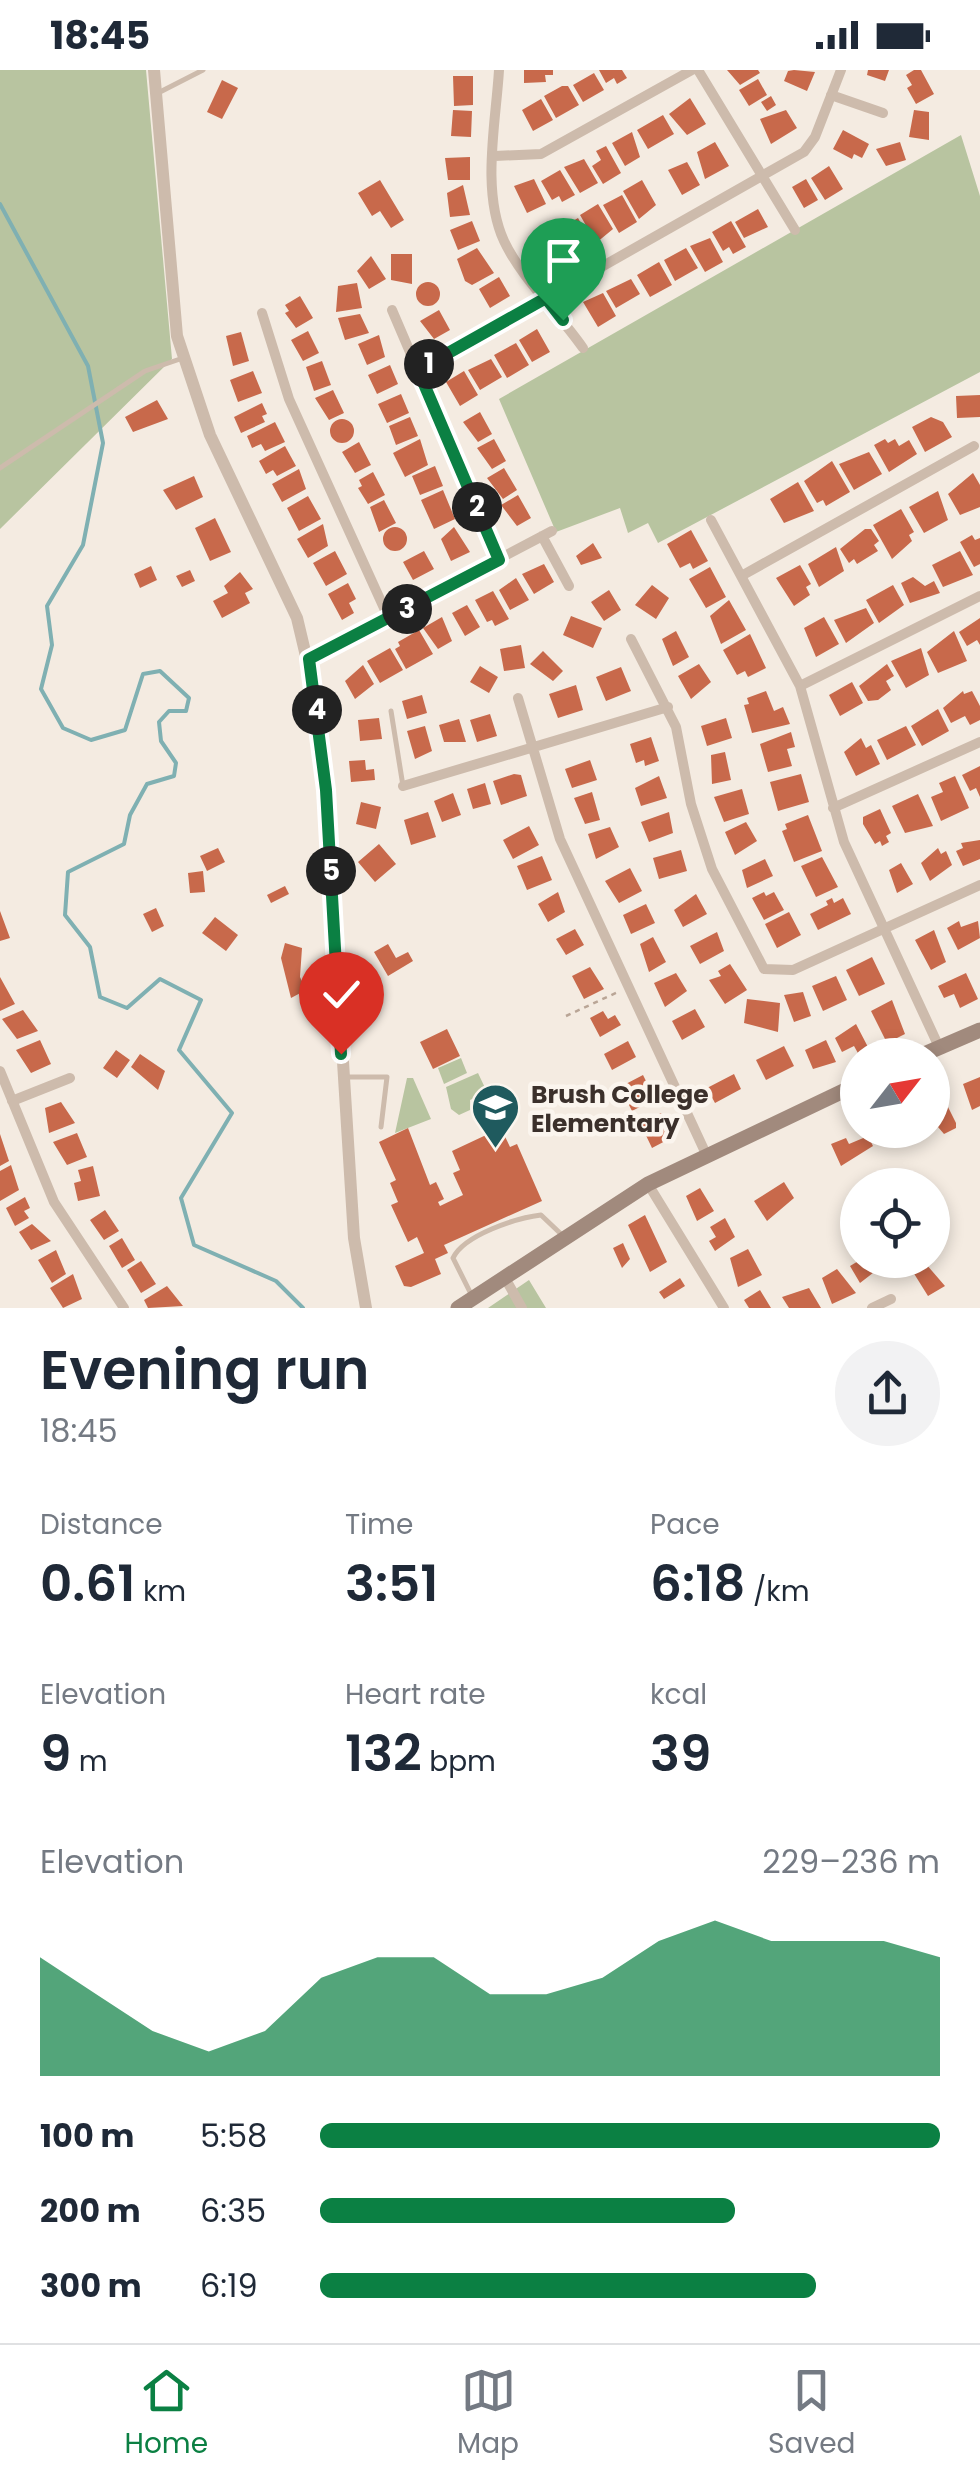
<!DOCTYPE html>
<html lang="en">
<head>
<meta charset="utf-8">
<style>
	:root { --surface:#fff; --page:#f2f2f3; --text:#1f2937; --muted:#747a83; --line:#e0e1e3; --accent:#0b8043 }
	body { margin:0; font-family:Poppins,sans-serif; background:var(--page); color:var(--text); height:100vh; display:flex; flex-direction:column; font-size:38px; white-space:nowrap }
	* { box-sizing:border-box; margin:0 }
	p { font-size:32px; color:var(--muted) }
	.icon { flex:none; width:55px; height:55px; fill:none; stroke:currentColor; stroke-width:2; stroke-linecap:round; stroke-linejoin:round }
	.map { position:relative; height:1238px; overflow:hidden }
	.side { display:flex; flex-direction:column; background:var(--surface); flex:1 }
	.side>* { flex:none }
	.needle { width:65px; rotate:59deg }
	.buttons { position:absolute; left:840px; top:968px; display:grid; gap:20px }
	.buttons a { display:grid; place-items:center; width:110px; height:110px; border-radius:50%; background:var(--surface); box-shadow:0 5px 15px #0003; font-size:50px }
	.pin { position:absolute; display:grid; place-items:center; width:85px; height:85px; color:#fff; margin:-102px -42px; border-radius:50% 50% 50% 0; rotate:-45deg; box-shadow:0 0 10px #0007 }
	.pin .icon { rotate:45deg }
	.km { position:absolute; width:50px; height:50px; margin:-25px; border-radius:50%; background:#222; color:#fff; font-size:28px; line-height:50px; text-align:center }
	.round { display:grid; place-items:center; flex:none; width:105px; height:105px; border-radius:52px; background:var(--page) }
	.headline { display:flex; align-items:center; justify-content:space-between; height:170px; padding:0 40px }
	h1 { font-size:55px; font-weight:600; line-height:75px }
	.stats { display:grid; grid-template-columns:repeat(3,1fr); gap:15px; height:170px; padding:10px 40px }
	.stats div { display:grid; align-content:center }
	.stats b { font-size:50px; font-weight:600 }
	.stats small { font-size:28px; font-weight:400 }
	.stats p { font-size:28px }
	.chart { height:280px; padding:20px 40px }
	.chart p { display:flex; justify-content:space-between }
	.chart svg { width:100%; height:180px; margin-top:10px; fill:var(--accent); opacity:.7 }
	ul { padding:0 40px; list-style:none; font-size:32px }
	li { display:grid; grid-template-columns:160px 120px 1fr; align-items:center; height:75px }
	li i { height:25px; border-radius:12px; background:var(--accent) }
	.status { display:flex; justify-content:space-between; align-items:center; height:70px; padding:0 50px; background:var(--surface); direction:ltr }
	.status svg { height:28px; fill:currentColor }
	.dock { display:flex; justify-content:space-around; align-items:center; height:140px; border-top:2px solid var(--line); background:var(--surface); font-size:28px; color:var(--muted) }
	.dock a { display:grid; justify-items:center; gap:5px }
	.dock .on { color:var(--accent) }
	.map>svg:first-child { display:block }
	.green { fill:#b8c4a0 }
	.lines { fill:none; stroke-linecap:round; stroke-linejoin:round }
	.stream { stroke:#7fb0b2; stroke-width:4 }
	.building { fill:#c8694b }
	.path { stroke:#b9a596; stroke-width:2.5; stroke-dasharray:5 5; stroke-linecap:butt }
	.service { stroke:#cdbbac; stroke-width:5 }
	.minor { stroke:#cdbbac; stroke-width:10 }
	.tertiary { stroke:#cdbbac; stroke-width:12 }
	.secondary { stroke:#a18a7d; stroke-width:15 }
	.route-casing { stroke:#fff; stroke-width:20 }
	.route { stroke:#0b8043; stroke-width:12 }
	.labels { text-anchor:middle; stroke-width:9; stroke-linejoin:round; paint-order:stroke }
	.poi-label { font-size:25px; font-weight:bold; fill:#3b302b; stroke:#fbf5ee; text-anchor:start }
</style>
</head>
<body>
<div class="status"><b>18:45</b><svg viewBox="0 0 49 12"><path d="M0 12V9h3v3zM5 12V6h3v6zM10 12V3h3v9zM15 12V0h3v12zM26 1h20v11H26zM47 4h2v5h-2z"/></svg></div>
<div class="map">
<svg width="980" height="1238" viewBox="0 0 980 1238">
	<rect width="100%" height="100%" fill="#f4ebe1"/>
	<!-- green -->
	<path class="green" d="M0 0H146L172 289 0 459Z
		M961 65 980 126V302L658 473 648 453 628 463 620 438 556 462 499 329Z
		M461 988 467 1003 444 1014 438 998Z
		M478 1003 487 1022 470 1030V1040L459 1045 451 1039 446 1017Z
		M407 1008H413L431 1049 395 1063Z
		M529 1210 546 1238H488Z"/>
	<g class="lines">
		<!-- stream -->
		<path class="stream" d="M0 134 88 296 103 373 83 475 47 536 52 575 41 619 63 658 91 670 125 660 143 604 160 601 189 628 186 641H169L159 652 161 671 176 693 174 706 147 714 130 745 124 774 68 802 65 845 90 877 100 927 127 938 160 909 201 930 179 980 232 1043 181 1128 194 1175 276 1211 303 1238"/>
	</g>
	<!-- building -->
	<path class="building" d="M524 0H553V5H545L546 12 524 13Z
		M599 0H622L627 8 617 14 614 8 606 13Z
		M727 0H758L760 3 740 15Z
		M794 0 815 2 807 21 784 11 788 1Z
		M868 0H889L885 11 867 5Z
		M914 0H921L934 24 916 34 907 18 912 15 906 5Z
		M594 3 604 20 583 32 573 15Z
		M453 6H473V35L454 36Z
		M758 9 767 25 749 36 739 20Z
		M222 10 238 18 222 49 207 42Z
		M562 16H568L579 35 556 48 544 26Z
		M771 26 776 35 767 41 761 32Z
		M690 28 706 54 687 65 669 44Z
		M541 29 553 50 533 61 522 40Z
		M453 40 472 41 471 67 451 66Z
		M786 40 797 58 771 74 760 49Z
		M914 40 929 42V70L909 67Z
		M663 45 674 64 648 79 637 60Z
		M843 60 869 74 862 88 854 84 852 89 833 79Z
		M632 62 640 87 625 96 612 73Z
		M715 72 729 96 705 109 697 82Z
		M900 72 906 90 886 96 876 79Z
		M606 76 621 103 603 114 592 96 601 90 596 81Z
		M470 87V110H448L445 88Z
		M584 89 598 113 580 123 564 97Z
		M687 92 700 115 682 125 668 100Z
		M829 96 843 119 825 130 811 108Z
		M560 100 575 125 562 132 559 126 552 130 541 111Z
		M534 109 546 134 527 143 514 116Z
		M806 109 818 130 804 138 792 117Z
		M380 110 404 150 391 158 380 141 372 146 358 123Z
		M642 110 656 135 639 149 623 121Z
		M463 115 470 145 450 147 447 123Z
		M622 125 637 152 619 163 603 135Z
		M598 134 613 159 596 173 580 145Z
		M758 139 768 157 744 168 735 152Z
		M578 148 594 176 576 186 563 164 569 161 566 155Z
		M472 151 480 171 458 180 450 160Z
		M731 151 746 177 733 184 729 177 723 181 712 162Z
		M560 166 572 188 550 201 537 178Z
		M710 168 723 192 705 202 690 176Z
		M477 178 494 203 472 215 465 211 457 189Z
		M686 178 698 198 675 211 664 190Z
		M391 184H412V214L391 210Z
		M371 186 386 209 369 219 357 201Z
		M659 192 672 215 650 227 637 205Z
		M499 207 510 226 490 238 479 219Z
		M631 209 640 224 616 238 606 221Z
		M416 224a12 12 0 1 1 24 0a12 12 0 1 1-24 0Z
		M357 213 362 238 336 242 338 216Z
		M603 223 616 246 598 257 583 232Z
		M300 226 313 248 296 258 285 243 289 241 285 235Z
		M439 240 450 260 434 269 420 251Z
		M360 244 369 263 345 270 338 248Z
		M537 259 550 282 532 292 519 270Z
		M308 261 319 283 303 291 291 270Z
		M241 262 249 291 233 296 226 266Z
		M379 265 385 287 367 295 358 274Z
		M516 273 529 295 507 308 494 285Z
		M491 289 502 307 480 320 468 300Z
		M322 291 331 315 314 321 306 297Z
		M390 295 398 314 377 324 368 305Z
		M253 301 262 323 238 332 230 310Z
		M464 301 478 325 460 336 446 312Z
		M333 320 344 343 329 350 315 328Z
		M401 324 409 343 387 353 378 334Z
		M980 325V347L957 348 956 326Z
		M157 330 168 349 133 362 125 347Z
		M262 333 267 344 262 346 265 352 241 363 234 347Z
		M480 342 492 364 478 372 463 352Z
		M410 347 418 366 396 375 389 356Z
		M931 347 943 352 952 367 925 382 912 357Z
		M330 361a12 12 0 1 1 24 0a12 12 0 1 1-24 0Z
		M275 352 285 372 265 381 261 374 252 378 247 366Z
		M420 369 428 395 405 407 393 383Z
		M494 369 506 391 492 399 477 378Z
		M885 369 888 373 895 369 899 376 909 370 917 384 889 402 874 375Z
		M359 372 371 395 355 403 342 382Z
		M285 376 296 396 277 406 273 400 266 404 259 391Z
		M869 382 882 404 854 420 839 394Z
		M832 391 850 422 826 436 823 430 817 433 804 411Z
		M435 396 443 416 420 425 412 406Z
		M504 398 517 420 503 429 487 408Z
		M299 399 306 419 282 432 272 414Z
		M373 402 385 425 368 434 358 418 362 416 359 410Z
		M973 403 980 415V437L960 445 948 424Z
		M194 406 203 427 176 440 163 420Z
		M798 412 814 441 784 453 770 429Z
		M443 420 455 449 434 459 421 430Z
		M938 421 948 450 924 463 909 437Z
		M518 425 531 448 517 456 501 435Z
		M308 426 321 449 299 461 287 438Z
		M384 430 396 453 379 462 370 437Z
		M901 439 914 462 909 465 912 471 892 489 873 455Z
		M215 448 231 482 210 491 195 458Z
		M323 454 328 476 308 488 297 469Z
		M454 457 470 482 451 491 441 469Z
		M383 469a12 12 0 1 1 24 0a12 12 0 1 1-24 0Z
		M865 459H871L879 471 874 475 878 481 857 494 854 489 849 493 840 479Z
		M691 460 708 491 693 499 690 493 680 498 667 474Z
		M972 465 975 470 980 468V494L974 497 960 472Z
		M593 473 602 488 581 495 576 486Z
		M836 477 844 501 819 517 808 494Z
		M335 481 347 504 326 516 313 493Z
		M424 481 434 499 413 510 403 492Z
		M960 481 973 505 943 517 932 495Z
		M544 494 554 512 534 524 522 504Z
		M800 495 811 514 806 517 810 525 794 536 776 508Z
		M151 496 157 510 140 518 134 504Z
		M710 497 726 527 706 538 689 509Z
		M190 500 195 511 182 517 176 506Z
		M240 502 253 519 245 523 250 533 222 548 213 531 228 523 224 516Z
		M913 507 925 516 934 511 940 523 910 533 901 513Z
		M516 508 529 530 510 540 499 520Z
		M348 513 356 529 349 533 354 543 342 550 328 524Z
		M652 515 669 528 656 549 635 535Z
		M893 515 904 535 879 553 866 530Z
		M609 520 621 540 604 551 591 532Z
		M493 521 509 549 495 556 492 550 487 552 475 530Z
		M729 530 746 560 721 574 710 546Z
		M467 535 480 557 465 566 452 543Z
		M866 538 874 553 846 573 834 550Z
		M571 546 602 558 593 578 563 565Z
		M442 547 452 571 438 579 423 558Z
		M824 547 839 574 816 587 804 558Z
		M980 548V575L977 570 967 576 959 562Z
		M419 560 433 584 406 599 395 579 400 576 398 572Z
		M676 561 689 587 673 596 662 569Z
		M954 561 967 591 938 603 927 582Z
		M750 564 766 598 748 607 745 601 737 605 723 580Z
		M521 575 525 598 504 601 500 579Z
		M390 578 403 600 380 613 367 591Z
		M921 578 929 605 906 618 891 591Z
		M543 581 563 601 553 611 530 594Z
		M699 594 711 612 691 629 678 606Z
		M887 594 894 606 886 611 891 620 878 630 868 631 859 616Z
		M363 595 374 614 355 629 345 611Z
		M480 596 498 607 489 623 470 612Z
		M621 597 631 621 606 631 596 607Z
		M852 612 863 633 840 646 829 625Z
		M576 615 583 640 558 648 549 624Z
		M766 621 774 641 783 637 790 654 752 663 744 635 749 634 747 628Z
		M963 621 964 624 972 621 980 636V650L970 655 965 646 951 653 943 638Z
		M422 625 427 643 407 649 402 631Z
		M938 639 949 661 922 676 911 656Z
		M490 644 497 666 477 672 470 650Z
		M379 648 382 669 360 671 358 650Z
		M726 648 732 668 707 676 701 656Z
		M459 649 466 672H444L439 655Z
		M425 656 432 681 415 689 407 661Z
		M906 656 916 675 887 690 877 670Z
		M791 662 795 677 787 679 792 696 768 702 760 674Z
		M651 667 659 691 645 696 644 690 636 693 630 674Z
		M861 668 866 678 871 675 880 694 856 706 844 682Z
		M725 682 731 710 712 714 711 685Z
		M365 690 366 700 374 699 375 710 351 712 349 691Z
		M590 690 597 710 572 718 565 699Z
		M980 696V727L976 718 970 721 962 705Z
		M514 704 521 705 527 726 501 735 493 711Z
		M801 704 809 732 778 741 770 712Z
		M659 706 667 728 641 736 635 718Z
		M955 706 969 738 941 751 931 727 943 722 939 713Z
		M485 713 491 734 473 739 467 719Z
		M742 719 749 744 724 752 714 727Z
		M592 722 600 750 585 754 574 728Z
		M453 723 461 745 442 752 434 731Z
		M918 724 933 756 905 763 892 736Z
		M361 732 381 737 376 759 356 754Z
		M880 739 891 763 886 766 889 772 882 776 880 771 875 774 863 754V747Z
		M428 742 436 767 411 775 404 750Z
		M669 742 673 763 649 772 641 752Z
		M808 745 822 781 794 792 782 761 787 759 785 754Z
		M746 752 757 771 735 785 725 762Z
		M529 756 539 775 513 789 503 770Z
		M610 757 619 777 596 789 588 764Z
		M980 770V789L963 796 956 781 963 778 961 773Z
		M379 774 396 794 375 812 358 792Z
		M218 778 225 792 207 801 200 786Z
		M938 778 941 784 946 781 952 795 930 811 921 793Z
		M681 780 687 801 659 809 653 788Z
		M542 786 552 810 527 820 517 796Z
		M822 787 838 817 816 827 801 796Z
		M765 789 773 806 747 818 742 800Z
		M901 793 913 814 897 823 889 800Z
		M630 798 642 821 619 833 605 811Z
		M203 801 205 822 190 823 188 803Z
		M285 816 289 824 271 833 267 825Z
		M558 822 565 842 548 852 538 834Z
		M764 822 766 826 774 822 784 840 764 850 752 828Z
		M696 824 707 844 683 857 674 840Z
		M832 828 834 833 843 828 851 844 818 860 810 844 828 835 826 831Z
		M646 834 655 853 631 864 623 845Z
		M156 838 164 856 152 862 143 844Z
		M0 841 10 868 0 871Z
		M789 842 801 865 777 878 765 854Z
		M215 847 238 865 226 881 202 863Z
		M959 851 961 857 978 851 980 868 958 880 947 858Z
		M575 859 584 875 566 885 556 869Z
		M934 860 946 892 931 900 915 870Z
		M717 862 724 881 700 894 690 876Z
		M653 867 666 892 649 902 640 874Z
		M285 873 302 878 300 907 306 920 291 928 281 888Z
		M388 874 396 888 408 882 413 891 388 906 374 882Z
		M872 887 885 914 859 926 846 900Z
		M730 894 747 920 725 934 709 910 721 906 718 901Z
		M590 897 604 919 584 929 572 906Z
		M676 903 687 921 665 937 654 913Z
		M966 903 978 929 960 938 954 924 944 928 938 916Z
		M836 906 847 930 823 941 812 916Z
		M0 907 15 934 0 941Z
		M803 922 811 946 794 952 784 925Z
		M747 929 780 933 778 962 744 953Z
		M892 930 905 964 887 973 871 941Z
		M695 939 705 957 682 970 672 951Z
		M23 940 38 961 17 969 2 949Z
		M603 941 608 949 615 945 621 955 600 967 590 948Z
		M856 954 869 979 859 985 854 976 842 982 835 968Z
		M447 959 460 986 433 999 420 972Z
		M40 970 51 994 31 1003 16 980Z
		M826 970 836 992 813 999 805 980Z
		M628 971 636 987 612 1000 604 984Z
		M784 976 794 996 766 1010 756 990Z
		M116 980 130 990 117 1008 103 998Z
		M140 984 165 1001 158 1020 131 997Z
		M734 1004 741 1019 715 1033 707 1018Z
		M643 1005 655 1029 632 1041 620 1017Z
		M980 1007V1036L972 1040 963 1014Z
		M502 1022 508 1033 495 1041 488 1028Z
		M941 1023 956 1053V1058L944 1064 938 1057 932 1060V1027Z
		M61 1032 75 1053 49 1063 45 1038Z
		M661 1043 671 1068 652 1078 640 1053Z
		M408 1058 430 1115 436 1112 444 1129 438 1132 440 1136 463 1125 453 1103 460 1100 452 1081 501 1058 510 1077 517 1074 542 1131 444 1175 448 1183 435 1189 441 1204 411 1217 404 1216 395 1196 424 1183 417 1167 408 1172 391 1135 398 1132 390 1113 396 1110 379 1072Z
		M871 1060H914L898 1069 894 1063 878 1072Z
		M77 1063 87 1087 67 1095 53 1072Z
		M0 1064 9 1091 0 1096Z
		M868 1066 873 1076 841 1096 831 1074 846 1068 849 1074Z
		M11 1095 19 1120 0 1131V1101Z
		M93 1096 100 1126 78 1131 74 1113 81 1111 78 1100Z
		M784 1112 794 1128 767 1151 754 1131Z
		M700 1118 714 1141 697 1151 686 1126Z
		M25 1127 30 1138 24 1141 29 1148 15 1156 6 1138Z
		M105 1140 119 1161 104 1170 90 1150Z
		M645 1145 667 1192 650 1202 628 1155Z
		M725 1148 735 1167 715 1181 709 1171 716 1167 710 1157Z
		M32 1154 51 1171 31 1180 19 1162Z
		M122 1168 135 1190 122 1198 109 1176Z
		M623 1173 630 1189 622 1198 613 1178Z
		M748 1179 762 1205 738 1217 730 1188Z
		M56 1180 66 1204 52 1213 38 1190Z
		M860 1190H879L882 1196 860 1213 850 1196Z
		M141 1191 156 1214 141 1223 127 1200Z
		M926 1194 945 1216 928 1226 913 1202Z
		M837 1199 856 1223 832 1234 822 1208Z
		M73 1204 82 1229 63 1238 50 1218Z
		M680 1208 685 1216 664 1229 659 1222Z
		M167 1216 183 1236 148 1238 144 1230Z
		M809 1218 821 1238H789L782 1227Z
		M760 1220 771 1238H749L744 1230Z"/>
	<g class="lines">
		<!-- path -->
		<path class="path" d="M566 946 618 922"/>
		<!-- service -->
		<path class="service" d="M158 23 203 0
			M0 398 145 301 183 288
			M391 641 403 716
			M346 1007H387L381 1057
			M473 1228 453 1188C464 1165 516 1148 541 1145L561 1164"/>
		<!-- minor -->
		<path class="minor" d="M499 0C496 52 481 121 504 171 522 209 558 242 583 278
			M698 0 795 160
			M831 25 883 43
			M495 86 541 84 692 0
			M392 240 499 490
			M262 243 289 329 389 549
			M418 301 804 82 815 67 841 0
			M711 450 800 616 844 772 939 977
			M542 466 569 516
			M743 505 974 376
			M631 569 676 657 691 734 712 799 764 899 793 900 980 815
			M309 589 552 461
			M800 616 980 526
			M518 628 560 769 706 1084
			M403 716 668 637
			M833 738 980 672
			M0 1001 54 1132 124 1238
			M12 1031 70 1008
			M648 1114 724 1238
			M505 1208 522 1238
			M872 1238 891 1229"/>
		<!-- tertiary -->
		<path class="tertiary" d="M154 0 177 266 210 365 297 548 315 624 326 719 354 1168 366 1238"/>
		<!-- secondary -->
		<path class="secondary" d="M922 985 980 960
			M458 1238 648 1114 858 1014"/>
	</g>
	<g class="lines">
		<defs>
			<path id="route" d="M341 984 326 720 309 589 499 490 418 300 546 228 563 250"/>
		</defs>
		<!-- route casing -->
		<use href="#route" class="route-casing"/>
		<!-- route -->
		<use href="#route" class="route"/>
	</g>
	<!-- icons -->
	<defs>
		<symbol id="school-pin" viewBox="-11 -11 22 30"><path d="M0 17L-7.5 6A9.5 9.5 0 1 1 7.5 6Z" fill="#1f5a5e" stroke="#fbf5ee"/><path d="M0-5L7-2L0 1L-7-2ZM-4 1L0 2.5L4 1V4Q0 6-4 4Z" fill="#fff"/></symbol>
	</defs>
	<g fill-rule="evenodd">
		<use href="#school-pin" x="468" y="1010" width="55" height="75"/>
	</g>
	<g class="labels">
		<!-- poi labels -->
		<g class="poi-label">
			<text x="531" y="1033">Brush College<tspan x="531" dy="29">Elementary</tspan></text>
		</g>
	</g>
</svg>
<div class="buttons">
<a><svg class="needle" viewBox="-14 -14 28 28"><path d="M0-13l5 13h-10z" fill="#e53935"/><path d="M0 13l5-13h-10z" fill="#747a83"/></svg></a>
<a><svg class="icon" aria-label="locate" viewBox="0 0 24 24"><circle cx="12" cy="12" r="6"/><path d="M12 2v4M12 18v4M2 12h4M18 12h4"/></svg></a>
</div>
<div class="pin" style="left:563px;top:250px;background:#1e9e55"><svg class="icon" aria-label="arrive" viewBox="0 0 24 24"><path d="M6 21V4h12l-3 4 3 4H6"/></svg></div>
<div class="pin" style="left:341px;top:984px;background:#d93025"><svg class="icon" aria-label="check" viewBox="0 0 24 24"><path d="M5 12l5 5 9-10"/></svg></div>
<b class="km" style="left:429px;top:294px">1</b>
<b class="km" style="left:477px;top:437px">2</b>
<b class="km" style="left:407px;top:539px">3</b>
<b class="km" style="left:317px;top:640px">4</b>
<b class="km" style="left:331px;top:801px">5</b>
</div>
<section class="side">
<div class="headline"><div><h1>Evening run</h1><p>18:45</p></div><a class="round"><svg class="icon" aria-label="share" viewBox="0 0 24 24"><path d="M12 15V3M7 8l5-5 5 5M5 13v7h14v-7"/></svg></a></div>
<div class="stats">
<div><p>Distance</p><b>0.61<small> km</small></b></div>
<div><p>Time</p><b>3:51</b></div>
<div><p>Pace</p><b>6:18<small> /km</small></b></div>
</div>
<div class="stats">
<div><p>Elevation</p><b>9<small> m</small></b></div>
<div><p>Heart rate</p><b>132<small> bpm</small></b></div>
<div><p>kcal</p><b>39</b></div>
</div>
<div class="chart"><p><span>Elevation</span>229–236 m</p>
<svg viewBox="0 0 160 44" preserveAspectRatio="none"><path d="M0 44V15L10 24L20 33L30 38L40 33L50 20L60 15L70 15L80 24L90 24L100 20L110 11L120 6L130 11L140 11L150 11L160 15V44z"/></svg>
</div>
<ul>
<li><b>100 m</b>5:58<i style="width:100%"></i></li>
<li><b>200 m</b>6:35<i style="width:67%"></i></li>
<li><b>300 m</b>6:19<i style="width:80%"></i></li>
</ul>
</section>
<nav class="dock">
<a class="on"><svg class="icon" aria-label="home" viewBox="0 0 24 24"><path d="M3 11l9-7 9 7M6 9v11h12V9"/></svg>Home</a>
<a><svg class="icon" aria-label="map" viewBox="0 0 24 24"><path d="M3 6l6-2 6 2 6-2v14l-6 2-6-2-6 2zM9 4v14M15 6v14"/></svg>Map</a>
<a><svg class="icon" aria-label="saved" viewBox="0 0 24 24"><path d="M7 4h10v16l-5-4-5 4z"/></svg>Saved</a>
</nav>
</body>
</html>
